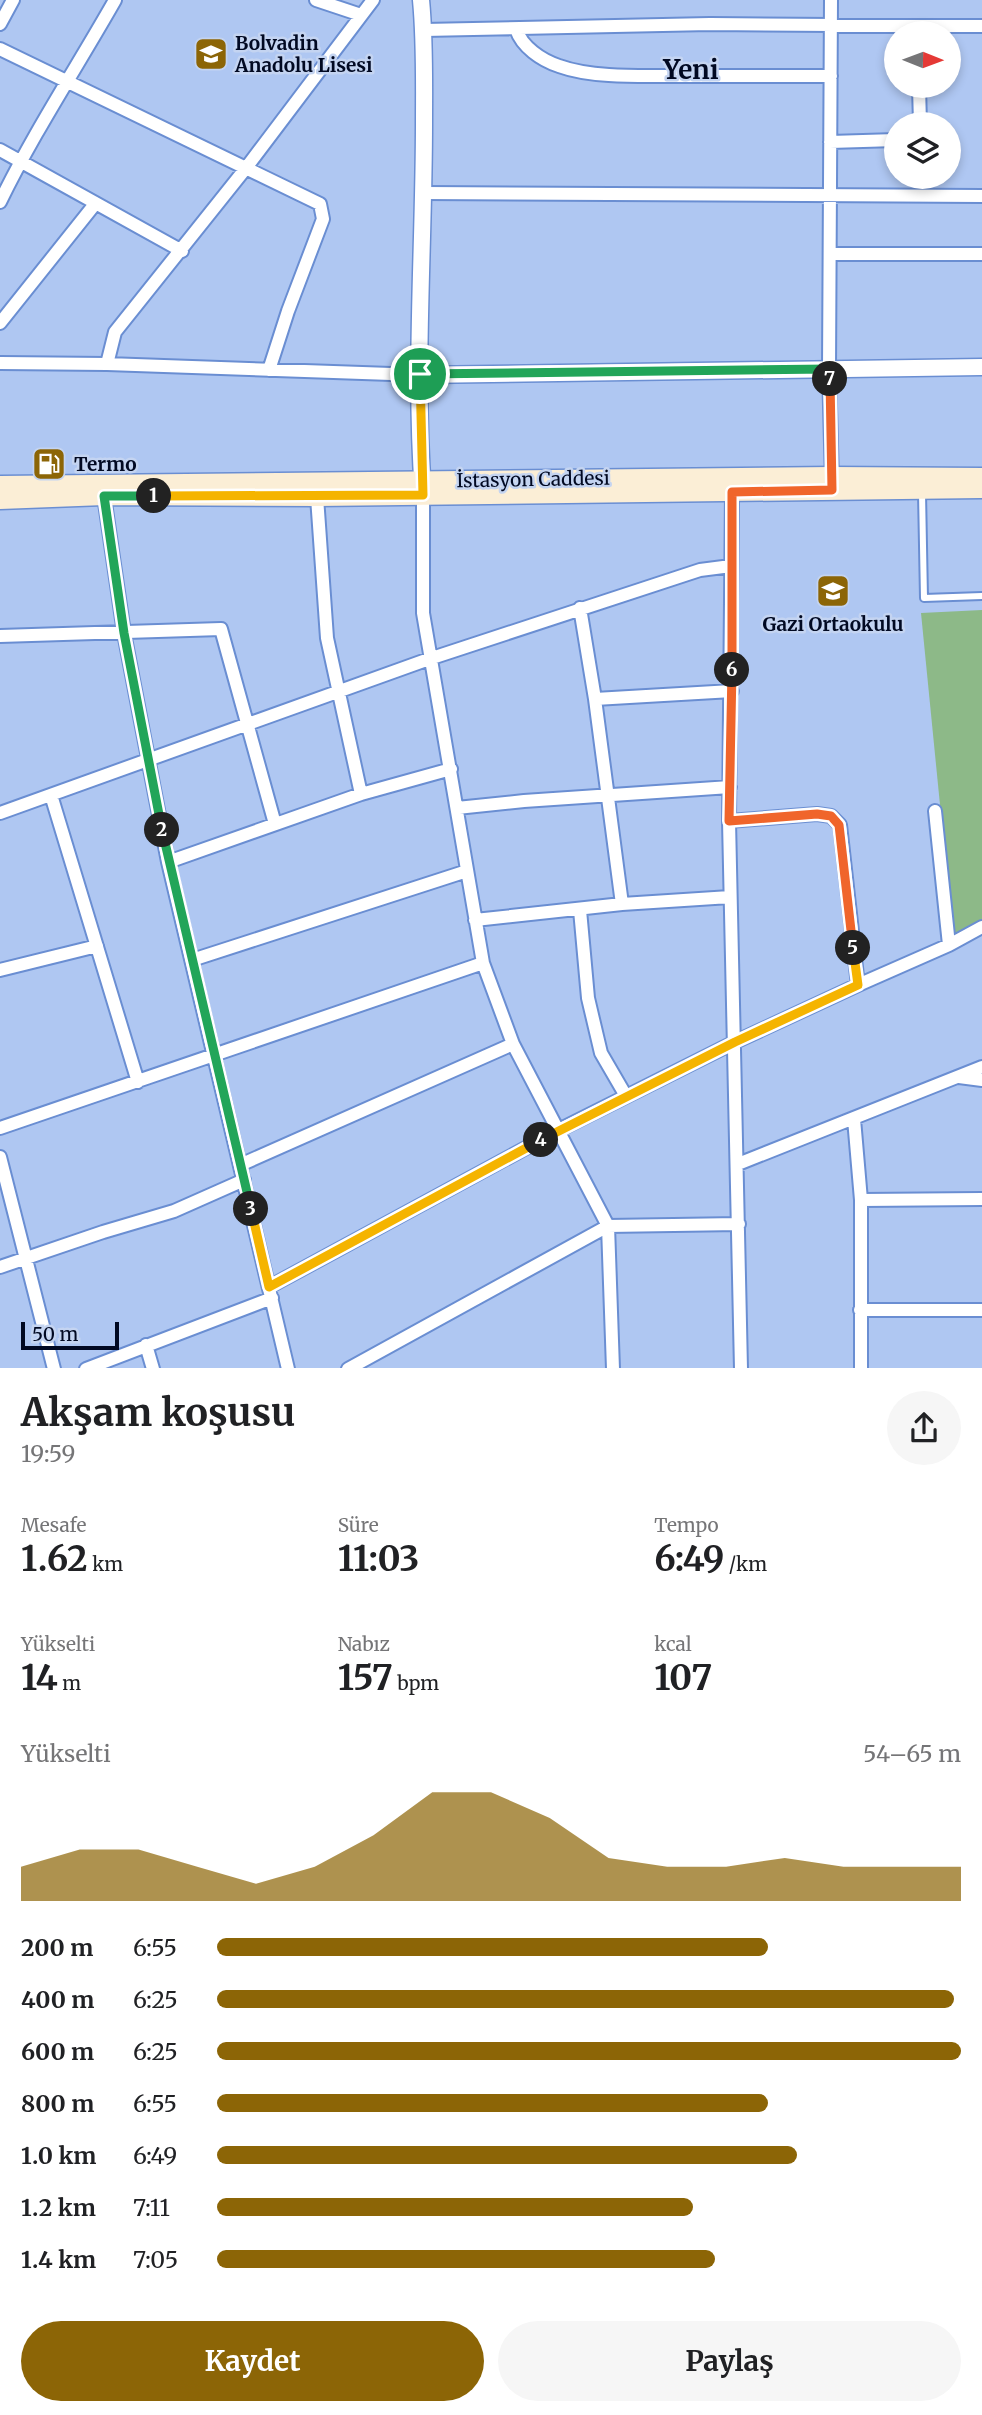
<!DOCTYPE html>
<html lang="tr">
<head>
<meta charset="utf-8">
<style>
	:root { --surface:#fff; --page:#f6f6f6; --text:#202124; --muted:#757577; --accent:#8c6506 }
	body { margin:0; font-family:Merriweather,serif; background:var(--page); color:var(--text); height:100vh; display:flex; flex-direction:column; font-size:26px; white-space:nowrap }
	* { box-sizing:border-box; margin:0 }
	p { font-size:23px; color:var(--muted) }
	.icon { flex:none; width:38px; height:38px; fill:none; stroke:currentColor; stroke-width:2; stroke-linecap:round; stroke-linejoin:round }
	.map { position:relative; height:1368px; overflow:hidden }
	.panel { display:flex; flex-direction:column; background:var(--surface); flex:1 }
	.panel>* { flex:none }
	.needle { width:46px; rotate:91deg }
	.controls { position:absolute; left:884px; top:21px; display:grid; gap:14px }
	.controls a { display:grid; place-items:center; width:77px; height:77px; border-radius:50%; background:var(--surface); box-shadow:0 4px 10px #0003; font-size:35px }
	.scale { position:absolute; left:21px; bottom:18px; width:98px; box-sizing:border-box; padding-left:7px; border:4px solid #010922; border-top:0; font-size:19px; line-height:24px; white-space:nowrap; color:#010922; -webkit-text-stroke:5px #c4d4f1; paint-order:stroke }
	.pin { position:absolute; display:grid; place-items:center; width:60px; height:60px; color:#fff; margin:-30px; border:4px solid #fff; border-radius:50%; box-shadow:0 2px 7px #0007 }
	.km { position:absolute; width:35px; height:35px; margin:-18px; border-radius:50%; background:#222; color:#fff; font-size:19px; line-height:35px; text-align:center }
	.round { display:grid; place-items:center; flex:none; width:74px; height:74px; border-radius:37px; background:var(--page) }
	.headline { display:flex; align-items:center; justify-content:space-between; height:119px; padding:0 21px }
	h1 { font-size:38px; font-weight:700; line-height:52px }
	.stats { display:grid; grid-template-columns:repeat(3,1fr); gap:10px; height:119px; padding:7px 21px }
	.stats div { display:grid; align-content:center }
	.stats b { font-size:35px; font-weight:700 }
	.stats small { font-size:19px; font-weight:400 }
	.stats p { font-size:19px }
	.chart { height:196px; padding:14px 21px }
	.chart p { display:flex; justify-content:space-between }
	.chart svg { width:100%; height:126px; margin-top:7px; fill:var(--accent); opacity:.7 }
	.action { display:flex; gap:14px; margin-top:auto; padding:14px 21px }
	.action a { flex:1; height:80px; border-radius:42px; background:var(--accent); color:#fff; font-size:28px; font-weight:700; line-height:80px; text-align:center }
	.action a+a { background:var(--page); color:var(--text) }
	ul { padding:0 21px; list-style:none; font-size:23px }
	li { display:grid; grid-template-columns:112px 84px 1fr; align-items:center; height:52px }
	li i { height:18px; border-radius:9px; background:var(--accent) }
	.map>svg:first-child { display:block }
	.green { fill:#8db988 }
	.lines { fill:none; stroke-linecap:round; stroke-linejoin:round }
	.service-casing { stroke:#6a8ed2; stroke-width:10 }
	.minor-casing { stroke:#6a8ed2; stroke-width:16 }
	.tertiary-casing { stroke:#6a8ed2; stroke-width:19 }
	.secondary-casing { stroke:#6a8ed2; stroke-width:21 }
	.service { stroke:#fff; stroke-width:6 }
	.minor { stroke:#fff; stroke-width:12 }
	.tertiary { stroke:#fff; stroke-width:16 }
	.secondary { stroke:#fbeed6; stroke-width:18 }
	.split-1-casing { stroke:#fff; stroke-width:14 }
	.split-2-casing { stroke:#fff; stroke-width:14 }
	.split-3-casing { stroke:#fff; stroke-width:14 }
	.split-4-casing { stroke:#fff; stroke-width:14 }
	.split-5-casing { stroke:#fff; stroke-width:14 }
	.split-6-casing { stroke:#fff; stroke-width:14 }
	.split-7-casing { stroke:#fff; stroke-width:14 }
	.split-8-casing { stroke:#fff; stroke-width:14 }
	.split-1 { stroke:#f5b400; stroke-width:9 }
	.split-2 { stroke:#22a559; stroke-width:9 }
	.split-3 { stroke:#22a559; stroke-width:9 }
	.split-4 { stroke:#f5b400; stroke-width:9 }
	.split-5 { stroke:#f5b400; stroke-width:9 }
	.split-6 { stroke:#f0652b; stroke-width:9 }
	.split-7 { stroke:#f0652b; stroke-width:9 }
	.split-8 { stroke:#22a559; stroke-width:9 }
	.labels { text-anchor:middle; stroke-width:5; stroke-linejoin:round; paint-order:stroke }
	.poi-label { font-size:19px; font-weight:bold; fill:#010922; stroke:#c4d4f1; text-anchor:start }
	.street-label { font-size:19px; fill:#010922; stroke:#c4d4f1 }
	.district-label { font-size:26px; font-weight:bold; fill:#010922; stroke:#c4d4f1 }
</style>
</head>
<body>
<div class="map">
<svg width="982" height="1369" viewBox="0 0 982 1369">
	<rect width="100%" height="100%" fill="#afc7f2"/>
	<!-- green -->
	<path class="green" d="M982 610V920L953 936 921 613Z"/>
	<g class="lines">
		<defs>
			<path id="service" d="M922 493 924 598 982 596"/>
			<path id="minor" d="M316 0 361 15
				M831 0 829 369 832 482
				M0 24 13 0
				M516 29C522 47 541 60 559 66 592 78 640 76 676 76 728 76 779 76 831 76
				M424 30 710 24 982 26
				M0 49 320 204 323 219 288 311 269 370
				M919 86 920 124
				M830 142 896 140
				M0 150 182 251
				M424 193 982 196
				M0 202C34 132 77 67 115 0
				M831 254H982
				M0 323 95 204
				M0 363 107 364 420 375
				M107 364 115 332 246 168 373 0
				M732 492 729 821 741 1369
				M423 495V613L483 963 513 1044 608 1226 613 1369
				M104 496 124 633 168 862 288 1369
				M317 497 327 638 361 794
				M580 608 595 699 622 904
				M0 636 221 629 275 824
				M595 699 732 691
				M51 795 138 1082
				M457 808 524 801 730 787
				M935 811 949 945
				M0 813 429 659 700 570 731 566
				M729 821 817 814 831 816 840 825 858 985
				M168 862 361 794 451 769
				M580 910 588 998 601 1053 626 1096
				M475 920 622 904 730 897
				M192 960 467 871
				M0 970 97 946
				M959 1077 982 1080
				M854 1119 861 1200V1369
				M0 1128 483 963
				M0 1157 54 1369
				M738 1164 982 1067
				M240 1165 513 1044
				M861 1200 982 1199
				M0 1267 103 1232 174 1211 244 1180
				M269 1287 559 1130 735 1042 858 985 949 945 982 927
				M860 1310H982
				M146 1345 153 1369
				M86 1369 272 1298
				M348 1369 608 1226 739 1224"/>
			<path id="tertiary" d="M421 0C425 41 424 82 424 123 424 246 414 370 423 492
				M420 375 982 367"/>
			<path id="secondary" d="M0 485 832 476 982 477
				M0 500 104 496 317 497 982 489"/>
		</defs>
		<!-- service casing -->
		<use href="#service" class="service-casing"/>
		<!-- minor casing -->
		<use href="#minor" class="minor-casing"/>
		<!-- tertiary casing -->
		<use href="#tertiary" class="tertiary-casing"/>
		<!-- secondary casing -->
		<use href="#secondary" class="secondary-casing"/>
		<!-- service -->
		<use href="#service" class="service"/>
		<!-- minor -->
		<use href="#minor" class="minor"/>
		<!-- tertiary -->
		<use href="#tertiary" class="tertiary"/>
		<!-- secondary -->
		<use href="#secondary" class="secondary"/>
	</g>
	<g class="lines">
		<defs>
			<path id="split-1" d="M154 496 423 495 420 374"/>
			<path id="split-2" d="M154 496H104L124 633 162 830"/>
			<path id="split-3" d="M162 830 251 1209"/>
			<path id="split-4" d="M251 1209 269 1287 541 1140"/>
			<path id="split-5" d="M541 1140 735 1042 858 985 853 948"/>
			<path id="split-6" d="M732 670 729 821 817 814 831 816 839 825 853 948"/>
			<path id="split-7" d="M732 670V492L832 490 830 379"/>
			<path id="split-8" d="M420 374 829 369 830 379"/>
		</defs>
		<!-- split-1 casing -->
		<use href="#split-1" class="split-1-casing"/>
		<!-- split-2 casing -->
		<use href="#split-2" class="split-2-casing"/>
		<!-- split-3 casing -->
		<use href="#split-3" class="split-3-casing"/>
		<!-- split-4 casing -->
		<use href="#split-4" class="split-4-casing"/>
		<!-- split-5 casing -->
		<use href="#split-5" class="split-5-casing"/>
		<!-- split-6 casing -->
		<use href="#split-6" class="split-6-casing"/>
		<!-- split-7 casing -->
		<use href="#split-7" class="split-7-casing"/>
		<!-- split-8 casing -->
		<use href="#split-8" class="split-8-casing"/>
		<!-- split-1 -->
		<use href="#split-1" class="split-1"/>
		<!-- split-2 -->
		<use href="#split-2" class="split-2"/>
		<!-- split-3 -->
		<use href="#split-3" class="split-3"/>
		<!-- split-4 -->
		<use href="#split-4" class="split-4"/>
		<!-- split-5 -->
		<use href="#split-5" class="split-5"/>
		<!-- split-6 -->
		<use href="#split-6" class="split-6"/>
		<!-- split-7 -->
		<use href="#split-7" class="split-7"/>
		<!-- split-8 -->
		<use href="#split-8" class="split-8"/>
	</g>
	<!-- icons -->
	<defs>
		<symbol id="school-square" viewBox="-11 -11 22 22"><rect x="-9" y="-9" width="18" height="18" rx="4" fill="#8c6506" stroke="#c4d4f1"/><path d="M0-5L7-2L0 1L-7-2ZM-4 1L0 2.5L4 1V4Q0 6-4 4Z" fill="#fff"/></symbol>
		<symbol id="fuel-square" viewBox="-11 -11 22 22"><rect x="-9" y="-9" width="18" height="18" rx="4" fill="#8c6506" stroke="#c4d4f1"/><path d="M-5.5-6h7V0h2V4h1.3V-2.5L3-4.5l.8-.8L6-3V5H2.5V1h-1V6h-7ZM-4.2-4.7v3.2H.2V-4.7Z" fill="#fff"/></symbol>
	</defs>
	<g fill-rule="evenodd">
		<use href="#school-square" x="192" y="35" width="38" height="38"/>
		<use href="#fuel-square" x="30" y="445" width="38" height="38"/>
		<use href="#school-square" x="814" y="572" width="38" height="38"/>
	</g>
	<g class="labels">
		<!-- poi labels -->
		<g class="poi-label">
			<text x="235" y="50">Bolvadin<tspan x="235" dy="22">Anadolu Lisesi</tspan></text>
			<text x="74" y="471">Termo</text>
			<text x="833" y="631" text-anchor="middle">Gazi Ortaokulu</text>
		</g>
		<!-- street labels -->
		<g class="street-label">
			<text transform="translate(533 479) rotate(-1)" y="7">İstasyon Caddesi</text>
		</g>
		<!-- district labels -->
		<g class="district-label">
			<text x="691" y="79">Yeni</text>
		</g>
	</g>
</svg>
<div class="controls">
<a><svg class="needle" viewBox="-14 -14 28 28"><path d="M0-13l5 13h-10z" fill="#e53935"/><path d="M0 13l5-13h-10z" fill="#757577"/></svg></a>
<a><svg class="icon" aria-label="layers" viewBox="0 0 24 24"><path d="M12 4l9 5-9 5-9-5zM3 14l9 5 9-5"/></svg></a>
</div>
<div class="scale">50 m</div>
<div class="pin" style="left:420px;top:374px;background:#1e9e55"><svg class="icon" aria-label="arrive" viewBox="0 0 24 24"><path d="M6 21V4h12l-3 4 3 4H6"/></svg></div>
<b class="km" style="left:154px;top:496px">1</b>
<b class="km" style="left:162px;top:830px">2</b>
<b class="km" style="left:251px;top:1209px">3</b>
<b class="km" style="left:541px;top:1140px">4</b>
<b class="km" style="left:853px;top:948px">5</b>
<b class="km" style="left:732px;top:670px">6</b>
<b class="km" style="left:830px;top:379px">7</b>
</div>
<section class="panel">
<div class="headline"><div><h1>Akşam koşusu</h1><p>19:59</p></div><a class="round"><svg class="icon" aria-label="share" viewBox="0 0 24 24"><path d="M12 15V3M7 8l5-5 5 5M5 13v7h14v-7"/></svg></a></div>
<div class="stats">
<div><p>Mesafe</p><b>1.62<small> km</small></b></div>
<div><p>Süre</p><b>11:03</b></div>
<div><p>Tempo</p><b>6:49<small> /km</small></b></div>
</div>
<div class="stats">
<div><p>Yükselti</p><b>14<small> m</small></b></div>
<div><p>Nabız</p><b>157<small> bpm</small></b></div>
<div><p>kcal</p><b>107</b></div>
</div>
<div class="chart"><p><span>Yükselti</span>54–65 m</p>
<svg viewBox="0 0 160 44" preserveAspectRatio="none"><path d="M0 44V32L10 26L20 26L30 32L40 38L50 32L60 21L70 6L80 6L90 15L100 29L110 32L120 32L130 29L140 32L150 32L160 32V44z"/></svg>
</div>
<ul>
<li><b>200 m</b>6:55<i style="width:74%"></i></li>
<li><b>400 m</b>6:25<i style="width:99%"></i></li>
<li><b>600 m</b>6:25<i style="width:100%"></i></li>
<li><b>800 m</b>6:55<i style="width:74%"></i></li>
<li><b>1.0 km</b>6:49<i style="width:78%"></i></li>
<li><b>1.2 km</b>7:11<i style="width:64%"></i></li>
<li><b>1.4 km</b>7:05<i style="width:67%"></i></li>
</ul>
<div class="action"><a>Kaydet</a><a>Paylaş</a></div>
</section>
</body>
</html>
